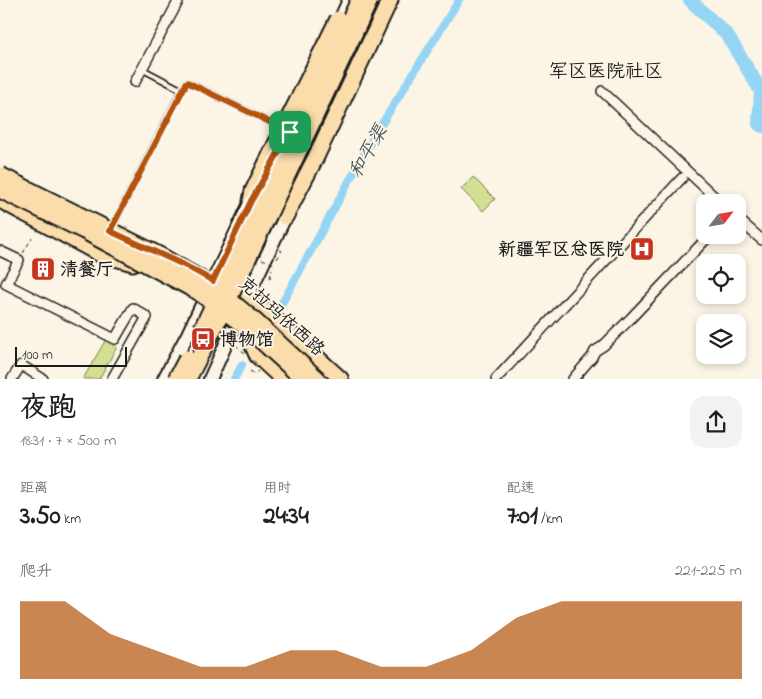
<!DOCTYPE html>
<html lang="zh">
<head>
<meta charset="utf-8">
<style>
	:root { --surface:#fff; --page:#f2f2f2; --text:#202124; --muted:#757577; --accent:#b45309 }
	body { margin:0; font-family:"Indie Flower","LXGW WenKai TC",sans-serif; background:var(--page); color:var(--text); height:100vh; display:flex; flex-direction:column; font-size:19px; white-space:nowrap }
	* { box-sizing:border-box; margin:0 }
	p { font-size:16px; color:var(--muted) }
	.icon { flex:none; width:28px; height:28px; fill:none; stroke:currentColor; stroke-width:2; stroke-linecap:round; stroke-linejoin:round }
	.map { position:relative; height:379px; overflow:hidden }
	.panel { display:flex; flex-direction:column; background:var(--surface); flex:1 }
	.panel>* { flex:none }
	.needle { width:32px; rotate:59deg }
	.fabs { position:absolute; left:696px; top:194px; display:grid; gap:10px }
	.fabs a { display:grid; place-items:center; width:50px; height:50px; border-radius:10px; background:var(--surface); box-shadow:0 2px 8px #0003; font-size:25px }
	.scale { position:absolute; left:15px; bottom:12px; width:112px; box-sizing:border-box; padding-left:5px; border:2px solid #1c1c1c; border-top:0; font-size:14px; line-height:18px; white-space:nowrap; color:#1c1c1c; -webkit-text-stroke:4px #fcf5e5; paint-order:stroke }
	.pin { position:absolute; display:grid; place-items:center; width:42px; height:42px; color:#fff; margin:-21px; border-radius:10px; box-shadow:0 2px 8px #0006 }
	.round { display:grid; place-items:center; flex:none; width:52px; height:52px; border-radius:15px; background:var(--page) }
	.summary { display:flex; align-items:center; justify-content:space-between; height:85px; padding:0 20px }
	h1 { font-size:28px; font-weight:700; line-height:38px }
	.figures { display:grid; grid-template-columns:repeat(3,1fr); gap:8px; height:85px; padding:5px 20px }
	.figures div { display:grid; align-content:center }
	.figures b { font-size:25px; font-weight:700 }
	.figures small { font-size:14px; font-weight:400 }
	.figures p { font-size:14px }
	.chart { height:140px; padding:10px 20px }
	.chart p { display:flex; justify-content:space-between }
	.chart svg { width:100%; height:90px; margin-top:5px; fill:var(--accent); opacity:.7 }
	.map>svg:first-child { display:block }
	.green { fill:#d3df92; stroke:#787e57 }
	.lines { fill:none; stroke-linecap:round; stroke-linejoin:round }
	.canal { stroke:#94d5f5; stroke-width:8 }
	.river { stroke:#94d5f5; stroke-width:14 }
	.service-casing { stroke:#1c1c1c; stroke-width:8 }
	.minor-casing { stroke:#1c1c1c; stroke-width:12 }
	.secondary-casing { stroke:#1c1c1c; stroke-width:16 }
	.primary-casing { stroke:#1c1c1c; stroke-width:18 }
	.trunk-casing { stroke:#1c1c1c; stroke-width:19 }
	.path { stroke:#1c1c1c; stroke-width:1; stroke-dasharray:4 4; stroke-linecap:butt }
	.service { stroke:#fcf5e5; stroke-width:4.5 }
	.minor { stroke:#fcf5e5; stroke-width:9 }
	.secondary { stroke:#fcf5e5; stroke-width:12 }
	.primary { stroke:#faddab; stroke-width:14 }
	.trunk { stroke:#faddab; stroke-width:15 }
	.trunk-bridge-casing { stroke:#1c1c1c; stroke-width:19; stroke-linecap:butt }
	.path-bridge { stroke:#1c1c1c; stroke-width:1; stroke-dasharray:4 4; stroke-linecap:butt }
	.trunk-bridge { stroke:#faddab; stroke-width:15 }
	.route-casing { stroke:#fff; stroke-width:10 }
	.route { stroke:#b45309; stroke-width:6 }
	.labels { text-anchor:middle; stroke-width:4; stroke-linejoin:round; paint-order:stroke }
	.poi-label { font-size:18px; font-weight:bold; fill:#1c1c1c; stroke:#fcf5e5; text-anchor:start }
	.street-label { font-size:18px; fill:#1c1c1c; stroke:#fcf5e5 }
	.neighbourhood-label { font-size:19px; fill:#1c1c1c; stroke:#fcf5e5 }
	.water-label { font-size:19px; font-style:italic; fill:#40545d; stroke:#fcf5e5 }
</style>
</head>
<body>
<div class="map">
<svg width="762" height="379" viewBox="0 0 762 379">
	<rect width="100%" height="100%" fill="#fcf5e5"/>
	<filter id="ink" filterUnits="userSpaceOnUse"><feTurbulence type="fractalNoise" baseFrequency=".02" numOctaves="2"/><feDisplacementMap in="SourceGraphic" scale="10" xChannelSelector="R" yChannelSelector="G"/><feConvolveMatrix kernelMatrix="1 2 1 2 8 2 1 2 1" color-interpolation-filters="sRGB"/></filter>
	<g filter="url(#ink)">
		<!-- green -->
		<path class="green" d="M473 177 495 199 483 211 461 189Z
			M105 341 117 347 99 379H83Z"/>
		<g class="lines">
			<!-- canal -->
			<path class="canal" d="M281 305 373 138 459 0
				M234 379 242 365"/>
			<!-- river -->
			<path class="river" d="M690 0 727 35 761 91 759 124 762 126"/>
			<defs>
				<path id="service" d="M142 69 182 90 187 82 196 86 282 128
					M111 229 182 90"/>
				<path id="minor" d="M135 82 179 0
					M602 91 720 202
					M738 219 762 240
					M0 251 19 260 6 284 115 339 133 308 147 317 112 379
					M12 379 21 365 43 379
					M496 379 682 178
					M573 379 592 357 595 351 603 346 630 319 710 235"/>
				<path id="secondary" d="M337 27 349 0
					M164 379 188 334 255 193
					M210 379 248 295 285 217V209"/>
				<path id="primary" d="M244 302 265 310 341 379
					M248 336 257 356 282 379"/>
				<path id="trunk" d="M0 200 98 253 133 263
					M251 201 253 191 271 154
					M285 217 315 159 390 0"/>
			</defs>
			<!-- service casing -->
			<use href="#service" class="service-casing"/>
			<!-- minor casing -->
			<use href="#minor" class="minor-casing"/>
			<!-- secondary casing -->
			<use href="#secondary" class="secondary-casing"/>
			<!-- primary casing -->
			<use href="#primary" class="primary-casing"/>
			<!-- trunk casing -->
			<use href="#trunk" class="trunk-casing"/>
			<!-- path -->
			<path class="path" d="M23 253 32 238
				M277 259 282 251 280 250
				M270 278 272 269
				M250 371 255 374 258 371"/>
			<!-- service -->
			<use href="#service" class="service"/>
			<!-- minor -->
			<use href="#minor" class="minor"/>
			<!-- secondary -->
			<use href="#secondary" class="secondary"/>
			<!-- primary -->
			<use href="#primary" class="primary"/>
			<!-- trunk -->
			<use href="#trunk" class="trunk"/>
			<defs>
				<path id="trunk-bridge" d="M271 154 338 19
					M0 175 161 256 199 278 230 300 254 320 318 379
					M0 190 84 231 198 292 247 328 303 379
					M202 328 359 0
					M176 379 187 358
					M188 379 228 301 370 0"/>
			</defs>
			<!-- trunk-bridge casing -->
			<use href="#trunk-bridge" class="trunk-bridge-casing"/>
			<!-- path-bridge -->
			<path class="path-bridge" d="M223 240 229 243
				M262 259 274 264
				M184 320 190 323
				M222 337 230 340 257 364"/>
			<!-- trunk-bridge -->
			<use href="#trunk-bridge" class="trunk-bridge"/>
		</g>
	</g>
	<g class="lines" filter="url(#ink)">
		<defs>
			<path id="route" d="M187 82 290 132 251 201 213 281 186 266 110 231Z"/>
		</defs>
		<!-- route casing -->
		<use href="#route" class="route-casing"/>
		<!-- route -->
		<use href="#route" class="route"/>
	</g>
	<!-- icons -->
	<defs>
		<symbol id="hospital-square" viewBox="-11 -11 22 22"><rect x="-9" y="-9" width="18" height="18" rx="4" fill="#c8321e" stroke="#fcf5e5"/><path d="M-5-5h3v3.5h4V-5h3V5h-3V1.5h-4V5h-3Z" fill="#fff"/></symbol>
		<symbol id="building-square" viewBox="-11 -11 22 22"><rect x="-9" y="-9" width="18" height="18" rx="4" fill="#c8321e" stroke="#fcf5e5"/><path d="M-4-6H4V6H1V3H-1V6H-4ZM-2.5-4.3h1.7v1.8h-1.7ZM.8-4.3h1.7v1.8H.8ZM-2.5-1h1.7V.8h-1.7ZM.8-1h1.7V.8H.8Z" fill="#fff"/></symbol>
		<symbol id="bus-square" viewBox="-11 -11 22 22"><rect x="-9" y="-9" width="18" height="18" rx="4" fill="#c8321e" stroke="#fcf5e5"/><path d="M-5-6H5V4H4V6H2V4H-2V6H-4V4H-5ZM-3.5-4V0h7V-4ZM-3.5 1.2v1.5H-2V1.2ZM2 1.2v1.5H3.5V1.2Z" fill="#fff"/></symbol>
	</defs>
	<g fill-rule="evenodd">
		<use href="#hospital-square" x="628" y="235" width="28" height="28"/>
		<use href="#building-square" x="29" y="255" width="28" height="28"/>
		<use href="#bus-square" x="189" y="325" width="28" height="28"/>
	</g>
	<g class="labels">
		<!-- poi labels -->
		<g class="poi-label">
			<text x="624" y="255" text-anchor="end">新疆军区总医院</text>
			<text x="60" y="275">清餐厅</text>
			<text x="220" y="345">博物馆</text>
		</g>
		<!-- street labels -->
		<g class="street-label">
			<text transform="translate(282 316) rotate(42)" y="6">克拉玛依西路</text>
		</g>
		<!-- neighbourhood labels -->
		<g class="neighbourhood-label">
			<text x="606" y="77">军区医院社区</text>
		</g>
		<!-- water labels -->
		<g class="water-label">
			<text transform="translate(367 151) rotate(-60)" y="7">和平渠</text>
		</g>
	</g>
</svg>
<div class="fabs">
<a><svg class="needle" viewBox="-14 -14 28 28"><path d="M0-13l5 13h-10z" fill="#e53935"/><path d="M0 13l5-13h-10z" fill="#757577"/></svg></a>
<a><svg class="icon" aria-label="locate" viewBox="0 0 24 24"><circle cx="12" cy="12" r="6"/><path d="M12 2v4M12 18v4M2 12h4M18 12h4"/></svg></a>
<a><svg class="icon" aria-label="layers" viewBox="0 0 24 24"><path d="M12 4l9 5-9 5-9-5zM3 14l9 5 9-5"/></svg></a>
</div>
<div class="scale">100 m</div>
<div class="pin" style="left:290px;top:132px;background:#1e9e55"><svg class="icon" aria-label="arrive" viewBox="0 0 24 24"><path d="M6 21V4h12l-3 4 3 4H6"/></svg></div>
</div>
<section class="panel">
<div class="summary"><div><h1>夜跑</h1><p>18:31 · 7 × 500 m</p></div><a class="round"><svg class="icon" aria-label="share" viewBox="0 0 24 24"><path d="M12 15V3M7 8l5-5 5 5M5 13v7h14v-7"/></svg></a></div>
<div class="figures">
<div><p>距离</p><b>3.50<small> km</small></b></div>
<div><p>用时</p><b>24:34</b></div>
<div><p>配速</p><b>7:01<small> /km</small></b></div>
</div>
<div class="chart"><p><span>爬升</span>221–225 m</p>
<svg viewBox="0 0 160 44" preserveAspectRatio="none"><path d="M0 44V6L10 6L20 22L30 30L40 38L50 38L60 30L70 30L80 38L90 38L100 30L110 14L120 6L130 6L140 6L150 6L160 6V44z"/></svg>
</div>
</section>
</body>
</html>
